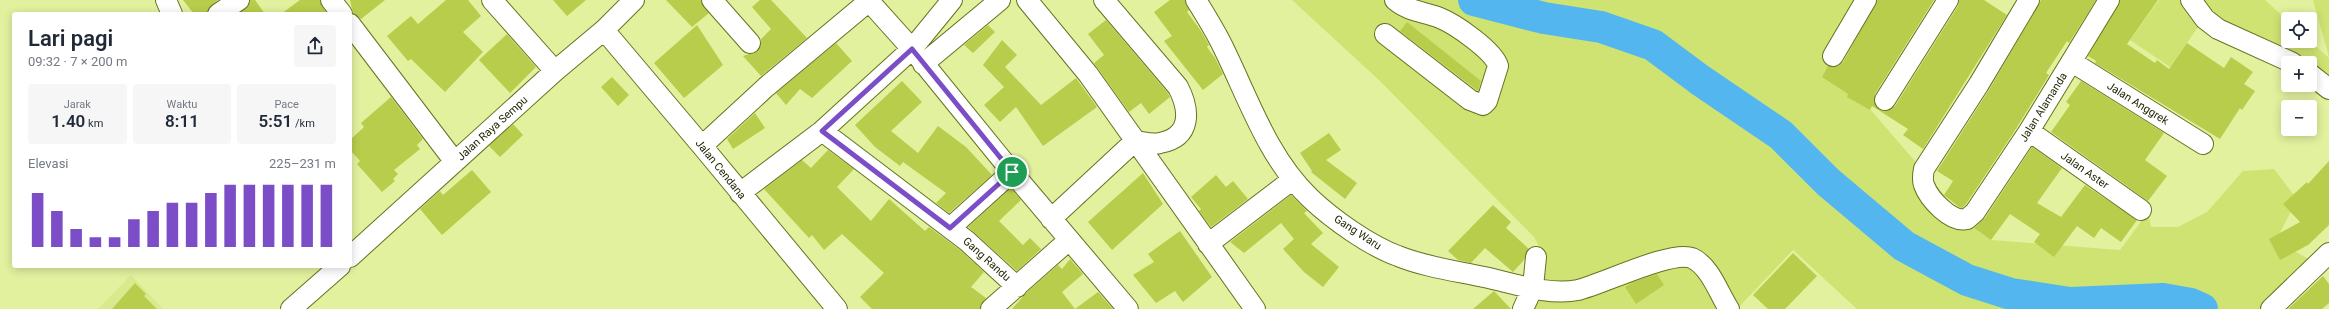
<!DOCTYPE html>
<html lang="id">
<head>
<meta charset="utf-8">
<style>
	:root { --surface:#fff; --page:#f6f6f7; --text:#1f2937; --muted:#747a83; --accent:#7b4dc6 }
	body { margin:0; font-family:Roboto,sans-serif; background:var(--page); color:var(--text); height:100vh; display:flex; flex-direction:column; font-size:15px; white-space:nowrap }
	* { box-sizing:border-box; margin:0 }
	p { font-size:13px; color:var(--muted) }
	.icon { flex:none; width:22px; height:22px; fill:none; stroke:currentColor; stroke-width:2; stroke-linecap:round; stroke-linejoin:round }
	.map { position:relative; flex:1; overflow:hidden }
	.drawer { position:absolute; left:12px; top:12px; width:340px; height:256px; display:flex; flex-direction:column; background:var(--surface); border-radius:4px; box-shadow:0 2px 10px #0003 }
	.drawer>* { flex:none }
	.buttons { position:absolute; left:2281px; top:12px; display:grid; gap:8px }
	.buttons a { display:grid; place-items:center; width:36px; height:36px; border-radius:4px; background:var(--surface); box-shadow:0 2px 10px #0003; font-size:20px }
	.pin { position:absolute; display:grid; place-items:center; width:34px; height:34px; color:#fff; margin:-17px; border:2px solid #fff; border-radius:50%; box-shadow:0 1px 4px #0007 }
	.round { display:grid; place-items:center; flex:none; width:42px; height:42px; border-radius:4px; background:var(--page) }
	.head { display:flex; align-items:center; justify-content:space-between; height:68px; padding:0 16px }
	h1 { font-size:22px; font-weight:600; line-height:30px }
	.stats { display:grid; grid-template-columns:repeat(3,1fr); gap:6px; height:68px; padding:4px 16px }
	.stats div { display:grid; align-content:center; border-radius:4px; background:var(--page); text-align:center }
	.stats b { font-size:17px; font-weight:600 }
	.stats small { font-size:11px; font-weight:400 }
	.stats p { font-size:11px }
	.chart { height:112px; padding:8px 16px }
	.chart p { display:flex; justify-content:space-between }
	.chart svg { width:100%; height:72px; margin-top:4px; stroke:var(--accent); stroke-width:6 }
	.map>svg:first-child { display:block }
	.built { fill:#d8e98e }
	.green { fill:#cfe373 }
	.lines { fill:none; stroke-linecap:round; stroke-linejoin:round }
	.river { stroke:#54b6ef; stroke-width:32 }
	.building { fill:#b8cd4b }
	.minor-casing { stroke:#66721f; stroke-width:22 }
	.minor { stroke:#fff; stroke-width:20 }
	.route-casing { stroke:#fff; stroke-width:8 }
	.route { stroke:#7b4dc6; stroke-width:5 }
	.labels { text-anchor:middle; stroke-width:4; stroke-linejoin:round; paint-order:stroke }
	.street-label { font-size:11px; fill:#1d2201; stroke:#fff }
</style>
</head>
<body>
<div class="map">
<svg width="2329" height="309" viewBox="0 0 2329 309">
	<rect width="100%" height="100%" fill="#e1f19e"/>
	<!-- built -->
	<path class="built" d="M131 275 163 309H98Z"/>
	<!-- green -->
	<path class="green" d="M1292 0H1867L1832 65 1971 226 1991 240 2120 250 2148 212 2151 227H2178L2207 212 2243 171 2274 169 2297 199 2276 241 2314 262 2263 309H1857L1793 250 1737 309H1520L1542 252 1534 237 1380 81Z
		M2159 0H2265L2288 21V41H2310L2329 58V92L2310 78V63H2288L2203 20 2170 67 2130 40Z
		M2313 0H2329V57Z"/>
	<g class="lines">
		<!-- river -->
		<path class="river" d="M1474 0 1544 18 1601 27 1653 45 1700 80 1781 135 1828 182 1904 246 1967 280 2011 294 2070 303 2163 299 2191 304 2202 309"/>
	</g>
	<!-- building -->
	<path class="building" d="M183 0H218L208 9 207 14H194Z
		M250 0H255L265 14H239L249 5Z
		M300 0H320L327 14H281Z
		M350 0H385L361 19 353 13Z
		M446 0H468L481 16 463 32 483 52 445 92 411 59 408 61 387 36 411 16 418 24Z
		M553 0H586L567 16Z
		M666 0H701L709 13 692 27Z
		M760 0H771L807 38 761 76 743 56 758 51 761 46V39L771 29 752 7Z
		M1170 0H1185L1189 10 1187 12 1201 31 1209 45 1207 47 1215 58 1223 74 1203 90 1164 41 1172 36 1154 12Z
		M1877 0H1934L1875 94V105L1884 111 1895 106 1958 6 1959 0H1984L2007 15 1923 149 1903 135 1908 129 1872 106 1870 110 1847 97 1848 94 1822 77 1828 66H1838L1843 62Z
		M2041 0H2096L2069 43 2067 41 2046 73 2049 75 2014 132 1966 204 1962 208 1959 207 1944 195 1953 181 1937 171 1989 90Z
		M2120 0H2158L2127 44 2155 63 2157 60 2169 69 2187 43 2224 68 2231 57 2253 72 2244 84 2255 91 2242 110 2240 108 2220 139 2095 63 2096 61 2088 56Z
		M1106 20 1168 93 1170 97 1149 114 1141 103 1129 112 1094 63 1104 55 1088 34Z
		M1407 22 1481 81 1478 91 1400 31Z
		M697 25 723 65 684 98 654 63Z
		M988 25 995 32 973 53 964 45Z
		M507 34 536 67 510 93 479 60Z
		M1002 40 1017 55 1005 67 1041 105 1076 78 1097 107 1043 146 1016 107 1000 122 984 105 1004 87 983 65Z
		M836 43 852 61 812 98 800 89 786 105 776 93Z
		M612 77 629 95 618 106 601 87Z
		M902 81 922 102 891 131 918 153 938 126 966 147 992 175 949 213 936 203 946 193 903 162 900 166 875 147 855 125Z
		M2081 81 2164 133 2145 160 2167 176 2148 201 2051 132 2070 105 2066 102Z
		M391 97 423 139 417 145 420 149 394 170 398 174 393 179 395 181 382 192 357 164 360 161 350 150V140L364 127 361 123Z
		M755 113 765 128 733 149 727 139Z
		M513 124 523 135 500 157 489 146Z
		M1329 133 1341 150 1326 160 1357 183 1345 199 1311 172 1312 171 1300 153Z
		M2032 147 2062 168 2037 203 2061 217 2085 185 2137 220 2121 242 2101 228 2094 238 2077 226 2054 257 2034 242 2040 234 2010 214 1991 240 1974 228 1985 218Z
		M828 150 854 169 837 187 871 221 889 199 925 231 929 227 960 250 984 272 971 287 986 298 980 309H872L860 297 884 273 842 234 824 250 812 235 809 238 764 189 802 160 811 168Z
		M2329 161V225L2308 245 2280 260 2269 239 2300 222 2283 204 2307 182 2308 184Z
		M472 170 491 192 442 235 420 209 440 191 443 195Z
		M1143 173 1163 204 1112 250 1088 222Z
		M1216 175 1226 187 1233 181 1248 199 1211 227 1199 211 1201 209 1191 197Z
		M1011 188 1021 200 999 221 1023 245 1030 238 1041 249 1017 271 968 227Z
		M1291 195 1307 211 1304 213 1323 233 1311 244 1339 267 1323 287 1304 272 1283 249 1294 239 1281 223 1244 253 1230 242Z
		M1493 205 1511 222 1506 228 1529 249 1524 260 1513 272 1485 248 1471 263 1458 260 1448 251Z
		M1180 231 1212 277 1183 302 1175 291 1156 303 1133 275 1154 262 1148 254Z
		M1793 253 1817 276 1785 309H1768L1753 295Z
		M1070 259 1083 274 1062 292 1075 309 1098 292 1113 309H1012L1026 293 1058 265 1062 269Z
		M1657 274 1664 285 1636 304 1625 287 1633 282Z
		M2323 276 2329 284V303L2322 309H2288Z
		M135 283 146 294 144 296 157 309H112Z
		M1494 291 1511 309H1473Z"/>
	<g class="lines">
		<defs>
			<path id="minor" d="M166 0 172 14
				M331 0 342 14
				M492 0 555 71
				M712 0 750 43
				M868 0 912 49 1012 172 1128 309
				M1027 0 1088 74 1255 309
				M1196 0C1206 16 1216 32 1224 49 1249 100 1268 158 1310 198 1332 219 1370 246 1398 256 1425 267 1456 271 1484 277 1513 283 1548 296 1578 290 1603 284 1671 250 1692 258 1710 266 1719 294 1729 309
				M2029 0 1979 84 1924 169C1923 174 1922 180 1924 185 1929 199 1951 223 1967 219L1975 212 2029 131 2109 0
				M2191 0 2205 19 2218 29 2293 63
				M218 14 239 0
				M350 24 455 162
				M604 30 702 146 837 309
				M1385 34 1470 100 1483 105 1487 101 1498 66C1494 51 1455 24 1440 18 1425 12 1407 11 1395 0
				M1833 56 1866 0
				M2072 62 2203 144
				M923 64 1000 0
				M2310 74 2329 89
				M1885 100 1948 0
				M822 131 967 241 1017 287
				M2029 131 2141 210
				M702 146 766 87 869 1
				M740 193 822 131 912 49 952 0
				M1051 219 1135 141C1143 142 1152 145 1160 143 1192 137 1190 110 1178 87L1104 0
				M950 228 1012 172
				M1208 244 1292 180
				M350 257 555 71 604 30 634 0
				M291 309 340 266
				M991 309 1069 240
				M1523 309 1533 287 1536 257
				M2271 309 2329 253"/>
		</defs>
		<!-- minor casing -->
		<use href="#minor" class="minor-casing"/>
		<!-- minor -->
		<use href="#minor" class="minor"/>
	</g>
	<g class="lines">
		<defs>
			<path id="route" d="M912 49 1012 172 950 228 822 131Z"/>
		</defs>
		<!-- route casing -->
		<use href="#route" class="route-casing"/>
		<!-- route -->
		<use href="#route" class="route"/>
	</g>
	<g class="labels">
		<!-- street labels -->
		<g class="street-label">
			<text transform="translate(2138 103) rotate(32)" y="4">Jalan Anggrek</text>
			<text transform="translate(2043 107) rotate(-58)" y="4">Jalan Alamanda</text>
			<text transform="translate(492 128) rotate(-42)" y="4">Jalan Raya Sempu</text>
			<text transform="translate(721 169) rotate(51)" y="4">Jalan Cendana</text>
			<text transform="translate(2085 170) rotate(35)" y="4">Jalan Aster</text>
			<text transform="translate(1358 232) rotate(33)" y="4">Gang Waru</text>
			<text transform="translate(987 259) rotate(42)" y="4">Gang Randu</text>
		</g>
	</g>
</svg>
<div class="buttons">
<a><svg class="icon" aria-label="locate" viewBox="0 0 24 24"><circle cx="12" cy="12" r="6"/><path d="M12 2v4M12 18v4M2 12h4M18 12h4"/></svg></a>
<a>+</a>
<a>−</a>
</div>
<div class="pin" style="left:1012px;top:172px;background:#1e9e55"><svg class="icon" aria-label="arrive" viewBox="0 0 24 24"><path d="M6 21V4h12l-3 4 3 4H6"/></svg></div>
<section class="drawer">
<div class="head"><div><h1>Lari pagi</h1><p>09:32 · 7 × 200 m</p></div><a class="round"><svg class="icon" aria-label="share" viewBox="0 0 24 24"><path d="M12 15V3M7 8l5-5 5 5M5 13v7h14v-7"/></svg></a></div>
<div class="stats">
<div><p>Jarak</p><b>1.40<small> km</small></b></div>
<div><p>Waktu</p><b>8:11</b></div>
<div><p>Pace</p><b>5:51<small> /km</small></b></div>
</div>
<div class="chart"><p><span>Elevasi</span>225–231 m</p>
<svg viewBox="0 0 160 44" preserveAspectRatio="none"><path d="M5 44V11M15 44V22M25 44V33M35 44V38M45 44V38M55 44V27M65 44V22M75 44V17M85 44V17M95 44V11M105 44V6M115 44V6M125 44V6M135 44V6M145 44V6M155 44V6"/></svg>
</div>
</section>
</div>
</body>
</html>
